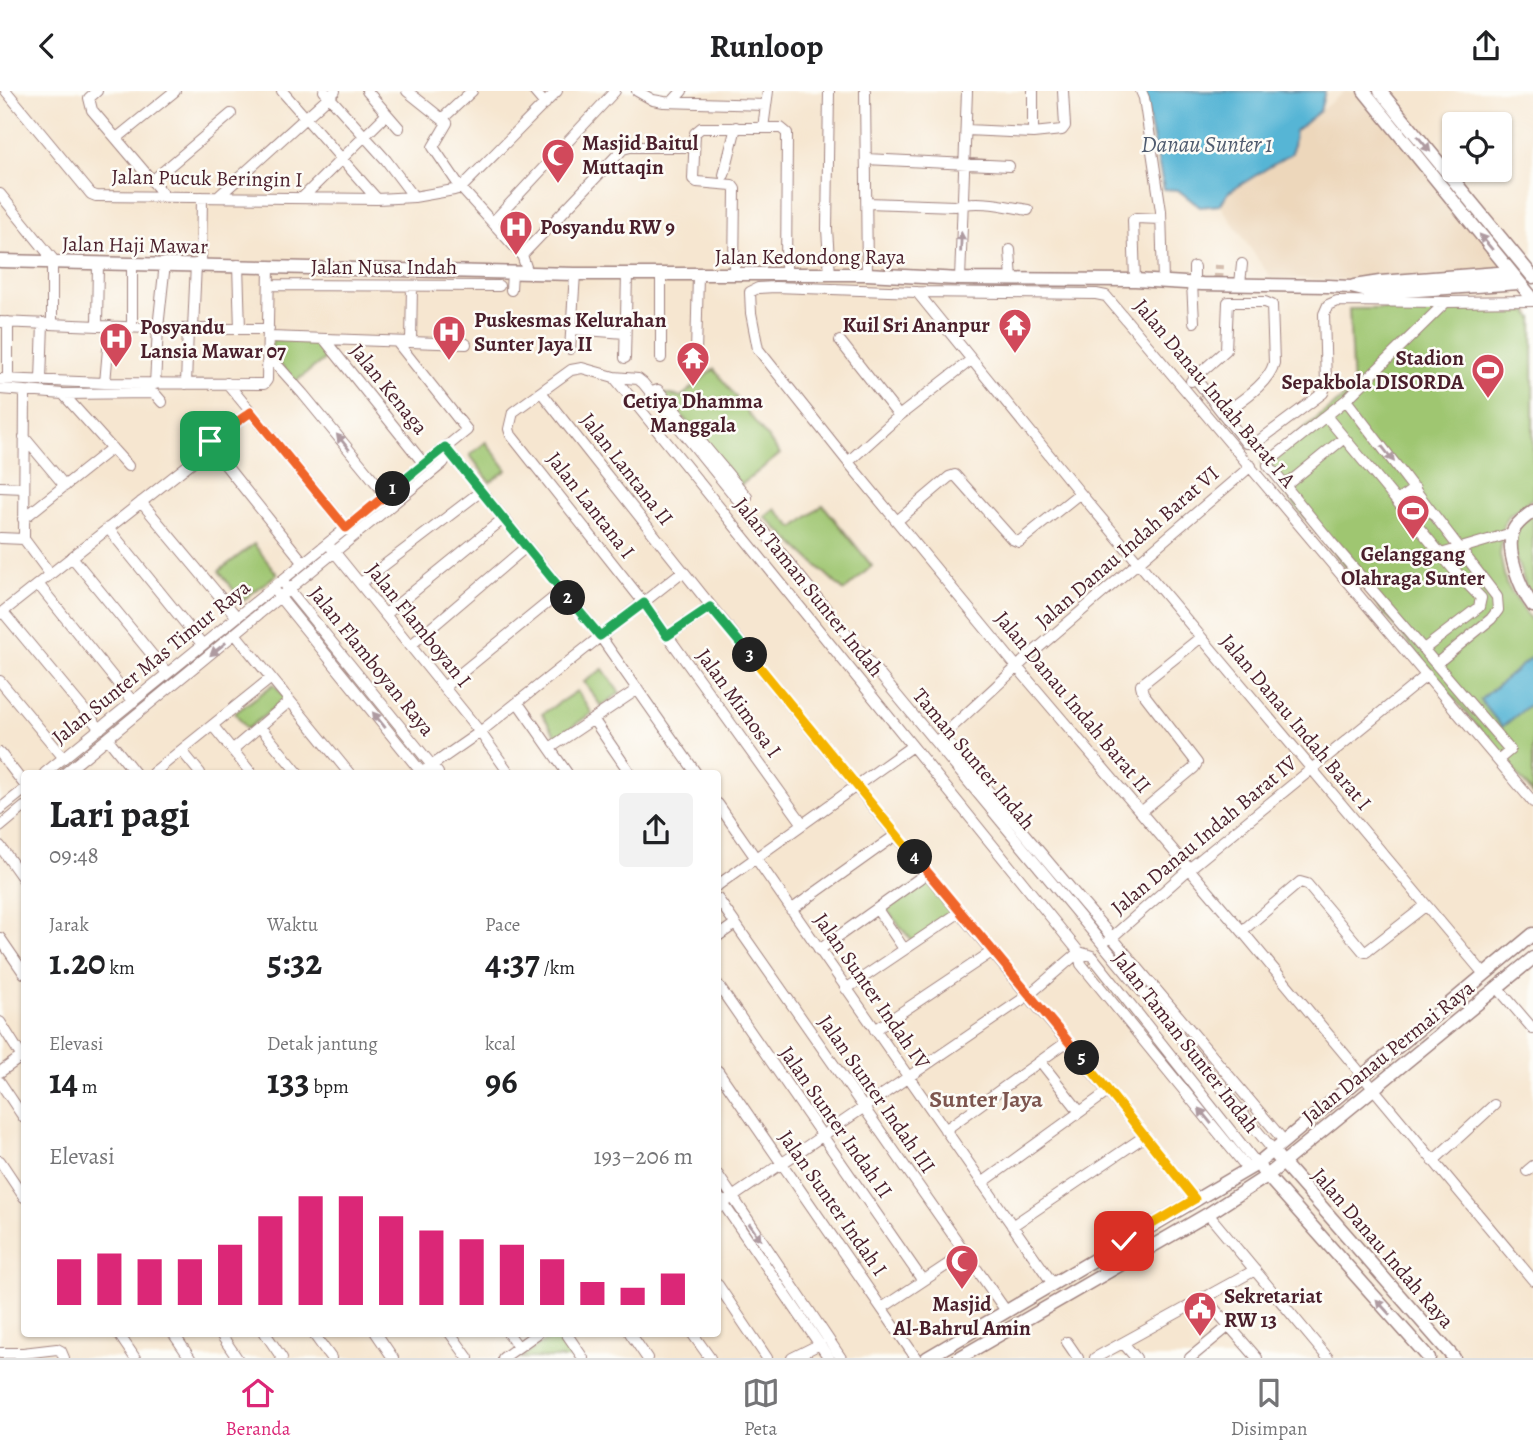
<!DOCTYPE html>
<html lang="id">
<head>
<meta charset="utf-8">
<style>
	:root { --surface:#fff; --page:#f2f2f2; --text:#202124; --muted:#757577; --line:#e0e0e0; --accent:#db2777 }
	body { margin:0; font-family:Alegreya,serif; background:var(--page); color:var(--text); height:100vh; display:flex; flex-direction:column; font-size:26px; white-space:nowrap }
	* { box-sizing:border-box; margin:0 }
	p { font-size:23px; color:var(--muted) }
	.icon { flex:none; width:38px; height:38px; fill:none; stroke:currentColor; stroke-width:2; stroke-linecap:round; stroke-linejoin:round }
	.map { position:relative; flex:1; overflow:hidden }
	.drawer { position:absolute; left:21px; top:679px; width:700px; height:567px; display:flex; flex-direction:column; background:var(--surface); border-radius:7px; box-shadow:0 2px 5px #0004 }
	.drawer>* { flex:none }
	.buttons { position:absolute; left:1442px; top:21px; display:grid; gap:14px }
	.buttons a { display:grid; place-items:center; width:70px; height:70px; border-radius:7px; background:var(--surface); box-shadow:0 2px 5px #0004; font-size:35px }
	.pin { position:absolute; display:grid; place-items:center; width:60px; height:60px; color:#fff; margin:-30px; border-radius:14px; box-shadow:0 4px 10px #0006 }
	.km { position:absolute; width:35px; height:35px; margin:-18px; border-radius:50%; background:#222; color:#fff; font-size:19px; line-height:35px; text-align:center }
	.round { display:grid; place-items:center; flex:none; width:74px; height:74px; border-radius:7px; background:var(--page) }
	.head { display:flex; align-items:center; justify-content:space-between; height:119px; padding:0 28px }
	h1 { font-size:38px; font-weight:600; line-height:52px }
	.figures { display:grid; grid-template-columns:repeat(3,1fr); gap:10px; height:119px; padding:7px 28px }
	.figures div { display:grid; align-content:center }
	.figures b { font-size:35px; font-weight:600 }
	.figures small { font-size:19px; font-weight:400 }
	.figures p { font-size:19px }
	.chart { height:196px; padding:14px 28px }
	.chart p { display:flex; justify-content:space-between }
	.chart svg { width:100%; height:126px; margin-top:7px; stroke:var(--accent); stroke-width:6 }
	header { display:flex; justify-content:space-between; align-items:center; height:91px; padding:0 28px; background:var(--surface); font-size:32px; font-weight:600 }
	.tabs { display:flex; justify-content:space-around; align-items:center; height:98px; border-top:2px solid var(--line); background:var(--surface); font-size:19px; color:var(--muted) }
	.tabs a { display:grid; justify-items:center; gap:4px }
	.tabs .on { color:var(--accent) }
	.map>svg:first-child { display:block }
	.built { fill:#edd7bb }
	.green { fill:#9fc671; stroke:#74724e; stroke-width:2 }
	.water { fill:#56b5d5; stroke:#506a80; stroke-width:2 }
	.lines { fill:none; stroke-linecap:round; stroke-linejoin:round }
	.minor-tunnel { stroke:#d4beaf; stroke-width:10; stroke-dasharray:10 5; stroke-linecap:butt }
	.minor-casing { stroke:#a0827e; stroke-width:12 }
	.tertiary-casing { stroke:#a0827e; stroke-width:15 }
	.minor { stroke:#fff; stroke-width:10 }
	.tertiary { stroke:#fff; stroke-width:12 }
	.oneway { fill:#ae9aa0 }
	.split-1-casing { stroke:#fff; stroke-width:14 }
	.split-2-casing { stroke:#fff; stroke-width:14 }
	.split-3-casing { stroke:#fff; stroke-width:14 }
	.split-4-casing { stroke:#fff; stroke-width:14 }
	.split-5-casing { stroke:#fff; stroke-width:14 }
	.split-6-casing { stroke:#fff; stroke-width:14 }
	.split-1 { stroke:#f0652b; stroke-width:9 }
	.split-2 { stroke:#22a559; stroke-width:9 }
	.split-3 { stroke:#22a559; stroke-width:9 }
	.split-4 { stroke:#f5b400; stroke-width:9 }
	.split-5 { stroke:#f0652b; stroke-width:9 }
	.split-6 { stroke:#f5b400; stroke-width:9 }
	.labels { text-anchor:middle; stroke-width:5; stroke-linejoin:round; paint-order:stroke }
	.poi-label { font-size:21px; font-weight:bold; fill:#4a1f2b; stroke:#fdfcf7; text-anchor:start }
	.street-label { font-size:21px; fill:#4a1f2b; stroke:#fdfcf7 }
	.water-label { font-size:23px; font-style:italic; fill:#4f5b6f; stroke:#fdfcf7 }
	.quarter-label { font-size:24px; font-weight:bold; fill:#7e564f; stroke:#fdfcf7 }
</style>
</head>
<body>
<header><svg class="icon" aria-label="back" viewBox="0 0 24 24"><path d="M15 5l-7 7 7 7"/></svg>Runloop<svg class="icon" aria-label="share" viewBox="0 0 24 24"><path d="M12 15V3M7 8l5-5 5 5M5 13v7h14v-7"/></svg></header>
<div class="map">
<svg width="1533" height="1267" viewBox="0 0 1533 1267">
	<rect width="100%" height="100%" fill="#fdfcf7"/>
	<filter id="ink" filterUnits="userSpaceOnUse"><feTurbulence type="fractalNoise" baseFrequency=".0143" numOctaves="2"/><feDisplacementMap in="SourceGraphic" scale="14" xChannelSelector="R" yChannelSelector="G"/><feConvolveMatrix kernelMatrix="1 2 1 2 8 2 1 2 1" color-interpolation-filters="sRGB"/></filter>
	<filter id="wash" filterUnits="userSpaceOnUse"><feTurbulence type="fractalNoise" baseFrequency=".00686" numOctaves="4" result="noise"/><feDisplacementMap in="SourceGraphic" scale="28" xChannelSelector="R" yChannelSelector="G"/><feGaussianBlur stdDeviation="1.57" result="paint"/><feColorMatrix in="noise" values="0 0 0 0 0 0 0 0 0 0 0 0 0 0 0 0 0 1.4 0 .05"/><feComposite in="paint" operator="in"/></filter>
	<g filter="url(#wash)">
		<rect width="100%" height="100%" fill="#f6e6d0"/>
		<!-- built -->
		<path class="built" d="M1345 0H1364L1511 181 1347 189 1271 187 1220 114 1229 101 1292 63 1295 40Z"/>
		<!-- green -->
		<path class="green" d="M1525 217 1533 227V407L1507 426 1503 437 1500 464 1506 493 1533 532V703L1260 372 1353 299 1349 218Z
			M272 248 323 250 331 263 295 291 272 264Z
			M714 278 780 363 741 394 662 302 681 306Z
			M486 351 507 379 490 391 470 364Z
			M823 414 872 475 844 500 765 426 775 418 794 437Z
			M1533 420V515L1512 457 1519 432Z
			M254 453 277 483 242 510 219 480Z
			M603 578 620 602 601 615 584 591Z
			M274 593 286 608 247 638 235 622Z
			M577 600 592 622 557 646 542 623Z
			M925 787 954 822 913 851 884 816Z
			M557 1242 562 1243 577 1267H521Z"/>
		<!-- water -->
		<path class="water" d="M1143 0H1325L1320 20 1295 40 1292 62 1229 101 1220 114 1200 116 1178 99 1164 98Z
			M1533 565V611L1502 636 1480 609Z"/>
	</g>
	<g filter="url(#ink)">
		<g class="lines">
			<!-- minor-tunnel -->
			<path class="minor-tunnel" d="M1218 193 1219 174"/>
			<defs>
				<path id="minor" d="M6 0 91 103 96 105 377 108 414 106 454 99 461 97 557 0
					M97 0 89 7 92 19 165 105
					M282 0 377 108
					M324 0 386 69 414 106
					M367 0 399 37
					M407 0 447 32 433 56 461 97 522 164 528 182
					M534 0 545 13
					M637 0 653 9 664 11 766 14
					M829 0 827 138 830 184
					M865 0 867 183
					M1141 0 1144 7 1161 120 1163 191
					M672 11 682 0
					M443 27 472 0
					M763 37 768 0
					M966 39 1033 42 1062 39 1065 35 1063 0
					M1033 42V0
					M117 47 175 0
					M866 68 1009 75
					M724 84 736 36
					M153 89 231 23
					M0 103 56 172
					M218 106 335 0
					M302 107 387 23
					M867 112 955 115C978 108 1005 115 1028 119
					M493 131 615 0
					M1010 159 1012 189
					M522 164 623 58 630 56H694
					M52 172V233
					M201 173 202 106
					M238 174 240 238
					M734 184 735 98 732 94 697 91 693 88 695 42 701 37H781L787 42 786 184
					M960 188 967 0
					M1135 189 1133 129 1136 127 1161 128
					M1192 192 1194 231
					M1194 192V176
					M1240 193 1242 173
					M270 194 499 195
					M511 199 512 181
					M917 201 1080 402 1484 883
					M0 231 173 238H269
					M97 234 98 172
					M132 236V172
					M193 238 196 173
					M572 238 625 242
					M270 246 466 253
					M324 248 424 373
					M840 250 899 325
					M411 251 412 195
					M570 258 575 183
					M696 262 698 184
					M269 265 303 303 386 404
					M625 267 627 183
					M661 267V183
					M614 286 1079 861 1081 873 1248 1078
					M1195 287 1246 352H1256L1323 302 1326 293 1324 223 1328 214 1337 210 1446 211
					M0 288 105 292 264 293 267 289 269 175
					M8 288V231
					M41 289 43 232
					M1191 290 1226 259 1228 211H1265L1272 214 1274 272C1268 294 1240 310 1223 323
					M105 292 110 235
					M227 292 349 440
					M155 293 158 237 165 172
					M186 293 188 238
					M0 298 63 303 151 302 156 304 162 311
					M25 300 24 448 50 483
					M655 300 658 299 747 406 741 411
					M541 301C668 462 797 623 927 782 1016 891 1108 998 1195 1108
					M63 303 128 375
					M1346 309 1497 506 1498 519 1491 528 1436 573
					M1326 325 1454 479 1481 507 1479 516 1424 558
					M24 346 65 395
					M211 356 303 471
					M211 356V349L251 321
					M445 356 600 545 696 682
					M848 371 899 325 971 269
					M1285 395 1344 347
					M0 396 24 397
					M1397 410 1415 397
					M141 411 237 526
					M23 428 112 357
					M897 430 949 386 955 384 1012 448 1019 451 1080 402
					M108 437 202 553
					M0 447 24 448
					M332 458 480 641 509 682
					M1441 463 1512 442
					M72 466 167 582
					M361 492 480 401
					M38 493 133 611
					M286 495 438 682
					M277 503 422 682
					M3 521 100 638
					M0 523 211 356
					M386 523 503 428
					M236 544 349 682
					M667 545 710 516
					M411 554 526 456
					M0 590 64 667
					M444 596 562 500
					M518 612 567 682
					M593 628 630 682
					M213 635 251 682
					M260 636 298 682
					M942 645 1284 1050
					M108 648 135 682
					M938 649 1030 564 1251 375
					M550 657 638 598
					M232 659 290 610
					M182 660 200 682
					M0 662 24 693
					M1498 669 1510 659 1331 451 1268 374 1272 368 1346 309 1446 211 1533 210
					M45 682 467 339 397 251
					M65 682 443 372 445 369 439 361
					M153 682 271 587
					M421 682 480 641 683 480
					M1533 711 1106 205 1096 203 917 201 775 196 758 197 750 201 751 222 758 258 848 371 1017 576 1242 840 1533 1189
					M718 713 1053 1193
					M0 718 24 699
					M1141 721 1194 677 1197 672 1143 602 1141 594 1200 547
					M803 733 644 512 511 344 509 338 513 321 571 279 582 277 614 286 638 288 643 292 875 578 1273 1059
					M0 736 24 716
					M0 755 24 789
					M718 794 912 655
					M718 808 1006 1220
					M877 818 904 858
					M791 819 896 744
					M1242 840 1300 791 1307 793 1363 860 1366 861 1425 815
					M718 845 735 833
					M0 847 24 882
					M1110 848 1189 778 1427 584
					M819 859 927 782
					M1079 861 1092 865 1257 1073
					M718 894 923 1190
					M1497 896 1533 938
					M846 898 960 821
					M0 931 22 966
					M875 939 993 860
					M1040 970 1080 1021
					M718 980 916 1267
					M0 981 24 964
					M0 991 24 1027
					M945 1039 1068 950
					M0 1070 24 1106
					M1433 1070 1494 1014
					M1527 1080 1533 1075
					M718 1084 841 1267
					M982 1092 1109 1000
					M718 1105 829 1267
					M718 1116 1030 903 1079 861
					M1208 1123 1328 1267
					M1012 1135 1145 1045
					M718 1194 767 1267
					M1204 1206 1257 1267
					M882 1217 965 1162
					M118 1242 135 1267
					M173 1242 190 1267
					M220 1242 237 1267
					M265 1242 282 1267
					M313 1242 331 1267
					M376 1242 393 1267
					M450 1242 468 1267
					M508 1242 518 1256
					M566 1242 583 1267
					M630 1242 647 1267
					M692 1242 710 1267
					M1067 1251 1078 1267
					M1123 1252 1136 1267
					M0 1262H23L57 1258 61 1260 64 1267
					M503 1267 538 1242
					M792 1267 820 1253
					M1095 1267 1255 1179
					M1190 1267 1229 1235"/>
				<path id="tertiary" d="M1364 0 1533 208
					M1380 0 1533 186
					M0 170 575 183H867L960 188 1135 189 1202 193 1328 195 1351 196 1375 202 1519 192
					M1354 195 1380 191 1511 181
					M1533 420C1526 426 1517 431 1513 440 1505 460 1521 499 1533 515
					M1277 1065 1454 1267
					M1262 1079 1429 1267
					M927 1267 1257 1073 1533 843
					M959 1267 1208 1123 1267 1085 1533 867"/>
			</defs>
			<!-- minor casing -->
			<use href="#minor" class="minor-casing"/>
			<!-- tertiary casing -->
			<use href="#tertiary" class="tertiary-casing"/>
			<!-- minor -->
			<use href="#minor" class="minor"/>
			<!-- tertiary -->
			<use href="#tertiary" class="tertiary"/>
		</g>
		<!-- one-way arrows -->
		<defs><path id="oneway-solid" d="M-6-.8H1V-3.2L6.5 0L1 3.2V.8H-6Z" transform="scale(1.75)"/></defs>
		<g class="oneway">
			<use href="#oneway-solid" transform="translate(1424 53) rotate(50)"/>
			<use href="#oneway-solid" transform="translate(961 151) rotate(-88)"/>
			<use href="#oneway-solid" transform="translate(1486 151) rotate(-130)"/>
			<use href="#oneway-solid" transform="translate(343 351) rotate(-129)"/>
			<use href="#oneway-solid" transform="translate(1388 363) rotate(52)"/>
			<use href="#oneway-solid" transform="translate(218 558) rotate(141)"/>
			<use href="#oneway-solid" transform="translate(379 629) rotate(-129)"/>
			<use href="#oneway-solid" transform="translate(1205 1025) rotate(-129)"/>
			<use href="#oneway-solid" transform="translate(755 1141) rotate(55)"/>
			<use href="#oneway-solid" transform="translate(1383 1216) rotate(-132)"/>
		</g>
	</g>
	<g class="lines" filter="url(#ink)">
		<defs>
			<path id="split-1" d="M210 350 251 321 346 437 393 398"/>
			<path id="split-2" d="M393 398 445 356 568 507"/>
			<path id="split-3" d="M568 507 600 545 644 512 667 545 710 516 750 564"/>
			<path id="split-4" d="M750 564 915 766"/>
			<path id="split-5" d="M915 766 1082 967"/>
			<path id="split-6" d="M1082 967 1195 1108 1124 1150"/>
		</defs>
		<!-- split-1 casing -->
		<use href="#split-1" class="split-1-casing"/>
		<!-- split-2 casing -->
		<use href="#split-2" class="split-2-casing"/>
		<!-- split-3 casing -->
		<use href="#split-3" class="split-3-casing"/>
		<!-- split-4 casing -->
		<use href="#split-4" class="split-4-casing"/>
		<!-- split-5 casing -->
		<use href="#split-5" class="split-5-casing"/>
		<!-- split-6 casing -->
		<use href="#split-6" class="split-6-casing"/>
		<!-- split-1 -->
		<use href="#split-1" class="split-1"/>
		<!-- split-2 -->
		<use href="#split-2" class="split-2"/>
		<!-- split-3 -->
		<use href="#split-3" class="split-3"/>
		<!-- split-4 -->
		<use href="#split-4" class="split-4"/>
		<!-- split-5 -->
		<use href="#split-5" class="split-5"/>
		<!-- split-6 -->
		<use href="#split-6" class="split-6"/>
	</g>
	<!-- icons -->
	<defs>
		<symbol id="mosque-pin" viewBox="-11 -11 22 30"><path d="M0 17L-7.5 6A9.5 9.5 0 1 1 7.5 6Z" fill="#d1495b" stroke="#fdfcf7"/><path d="M3.5-4.9A6 6 0 1 0 3.5 4.9A5 5 0 1 1 3.5-4.9Z" fill="#fff"/></symbol>
		<symbol id="hospital-pin" viewBox="-11 -11 22 30"><path d="M0 17L-7.5 6A9.5 9.5 0 1 1 7.5 6Z" fill="#d1495b" stroke="#fdfcf7"/><path d="M-5-5h3v3.5h4V-5h3V5h-3V1.5h-4V5h-3Z" fill="#fff"/></symbol>
		<symbol id="temple-pin" viewBox="-11 -11 22 30"><path d="M0 17L-7.5 6A9.5 9.5 0 1 1 7.5 6Z" fill="#d1495b" stroke="#fdfcf7"/><path d="M0-6L5-2H3V0L6.5 2.5H4V6H1.5V3h-3V6H-4V2.5H-6.5L-3 0V-2H-5Z" fill="#fff"/></symbol>
		<symbol id="stadium-pin" viewBox="-11 -11 22 30"><path d="M0 17L-7.5 6A9.5 9.5 0 1 1 7.5 6Z" fill="#d1495b" stroke="#fdfcf7"/><path d="M0-5a6.5 5 0 1 0 0 10a6.5 5 0 1 0 0-10ZM-3.5-1.8h7v3.6h-7Z" fill="#fff"/></symbol>
		<symbol id="civic-pin" viewBox="-11 -11 22 30"><path d="M0 17L-7.5 6A9.5 9.5 0 1 1 7.5 6Z" fill="#d1495b" stroke="#fdfcf7"/><path d="M-.6-6.5H3V-4.5H.6V-3L4-1V1h2V6H-6V1h2V-1L-.6-3ZM-1.2 2.5V6h2.4V2.5Z" fill="#fff"/></symbol>
	</defs>
	<g fill-rule="evenodd">
		<use href="#mosque-pin" x="539" y="45" width="38" height="52"/>
		<use href="#hospital-pin" x="497" y="117" width="38" height="52"/>
		<use href="#temple-pin" x="996" y="215" width="38" height="52"/>
		<use href="#hospital-pin" x="430" y="222" width="38" height="52"/>
		<use href="#hospital-pin" x="97" y="229" width="38" height="52"/>
		<use href="#temple-pin" x="674" y="248" width="38" height="52"/>
		<use href="#stadium-pin" x="1469" y="260" width="38" height="52"/>
		<use href="#stadium-pin" x="1394" y="401" width="38" height="52"/>
		<use href="#mosque-pin" x="943" y="1151" width="38" height="52"/>
		<use href="#civic-pin" x="1181" y="1198" width="38" height="52"/>
	</g>
	<g class="labels">
		<!-- poi labels -->
		<g class="poi-label">
			<text x="582" y="59">Masjid Baitul<tspan x="582" dy="24">Muttaqin</tspan></text>
			<text x="540" y="143">Posyandu RW 9</text>
			<text x="474" y="236">Puskesmas Kelurahan<tspan x="474" dy="24">Sunter Jaya II</tspan></text>
			<text x="990" y="241" text-anchor="end">Kuil Sri Ananpur</text>
			<text x="140" y="243">Posyandu<tspan x="140" dy="24">Lansia Mawar 07</tspan></text>
			<text x="1464" y="274" text-anchor="end">Stadion<tspan x="1464" dy="24">Sepakbola DISORDA</tspan></text>
			<text x="693" y="317" text-anchor="middle">Cetiya Dhamma<tspan x="693" dy="24">Manggala</tspan></text>
			<text x="1413" y="470" text-anchor="middle">Gelanggang<tspan x="1413" dy="24">Olahraga Sunter</tspan></text>
			<text x="1224" y="1212">Sekretariat<tspan x="1224" dy="24">RW 13</tspan></text>
			<text x="962" y="1220" text-anchor="middle">Masjid<tspan x="962" dy="24">Al-Bahrul Amin</tspan></text>
		</g>
		<!-- street labels -->
		<g class="street-label">
			<text transform="translate(207 87) rotate(1)" y="7">Jalan Pucuk Beringin I</text>
			<text transform="translate(135 154) rotate(1)" y="7">Jalan Haji Mawar</text>
			<text x="810" y="173">Jalan Kedondong Raya</text>
			<text x="384" y="183">Jalan Nusa Indah</text>
			<text transform="translate(389 298) rotate(51)" y="7">Jalan Kenaga</text>
			<text transform="translate(1215 302) rotate(50)" y="7">Jalan Danau Indah Barat I A</text>
			<text transform="translate(627 378) rotate(52)" y="7">Jalan Lantana II</text>
			<text transform="translate(591 414) rotate(52)" y="7">Jalan Lantana I</text>
			<text transform="translate(1127 456) rotate(-41)" y="7">Jalan Danau Indah Barat VI</text>
			<text transform="translate(809 496) rotate(51)" y="7">Jalan Taman Sunter Indah</text>
			<text transform="translate(419 534) rotate(51)" y="7">Jalan Flamboyan I</text>
			<text transform="translate(372 570) rotate(51)" y="7">Jalan Flamboyan Raya</text>
			<text transform="translate(151 571) rotate(-39)" y="7">Jalan Sunter Mas Timur Raya</text>
			<text transform="translate(1073 611) rotate(50)" y="7">Jalan Danau Indah Barat II</text>
			<text transform="translate(739 612) rotate(54)" y="7">Jalan Mimosa I</text>
			<text transform="translate(1296 631) rotate(50)" y="7">Jalan Danau Indah Barat I</text>
			<text transform="translate(974 668) rotate(50)" y="7">Taman Sunter Indah</text>
			<text transform="translate(1204 744) rotate(-40)" y="7">Jalan Danau Indah Barat IV</text>
			<text transform="translate(872 900) rotate(55)" y="7">Jalan Sunter Indah IV</text>
			<text transform="translate(1186 951) rotate(52)" y="7">Jalan Taman Sunter Indah</text>
			<text transform="translate(1388 961) rotate(-39)" y="7">Jalan Danau Permai Raya</text>
			<text transform="translate(877 1003) rotate(55)" y="7">Jalan Sunter Indah III</text>
			<text transform="translate(836 1031) rotate(55)" y="7">Jalan Sunter Indah II</text>
			<text transform="translate(833 1112) rotate(55)" y="7">Jalan Sunter Indah I</text>
			<text transform="translate(1383 1157) rotate(49)" y="7">Jalan Danau Indah Raya</text>
		</g>
		<!-- water labels -->
		<g class="water-label">
			<text x="1207" y="61">Danau Sunter 1</text>
		</g>
		<!-- quarter labels -->
		<g class="quarter-label">
			<text x="986" y="1016">Sunter Jaya</text>
		</g>
	</g>
</svg>
<div class="buttons">
<a><svg class="icon" aria-label="locate" viewBox="0 0 24 24"><circle cx="12" cy="12" r="6"/><path d="M12 2v4M12 18v4M2 12h4M18 12h4"/></svg></a>
</div>
<div class="pin" style="left:210px;top:350px;background:#1e9e55"><svg class="icon" aria-label="arrive" viewBox="0 0 24 24"><path d="M6 21V4h12l-3 4 3 4H6"/></svg></div>
<div class="pin" style="left:1124px;top:1150px;background:#d93025"><svg class="icon" aria-label="check" viewBox="0 0 24 24"><path d="M5 12l5 5 9-10"/></svg></div>
<b class="km" style="left:393px;top:398px">1</b>
<b class="km" style="left:568px;top:507px">2</b>
<b class="km" style="left:750px;top:564px">3</b>
<b class="km" style="left:915px;top:766px">4</b>
<b class="km" style="left:1082px;top:967px">5</b>
<section class="drawer">
<div class="head"><div><h1>Lari pagi</h1><p>09:48</p></div><a class="round"><svg class="icon" aria-label="share" viewBox="0 0 24 24"><path d="M12 15V3M7 8l5-5 5 5M5 13v7h14v-7"/></svg></a></div>
<div class="figures">
<div><p>Jarak</p><b>1.20<small> km</small></b></div>
<div><p>Waktu</p><b>5:32</b></div>
<div><p>Pace</p><b>4:37<small> /km</small></b></div>
</div>
<div class="figures">
<div><p>Elevasi</p><b>14<small> m</small></b></div>
<div><p>Detak jantung</p><b>133<small> bpm</small></b></div>
<div><p>kcal</p><b>96</b></div>
</div>
<div class="chart"><p><span>Elevasi</span>193–206 m</p>
<svg viewBox="0 0 160 44" preserveAspectRatio="none"><path d="M5 44V28M15 44V26M25 44V28M35 44V28M45 44V23M55 44V13M65 44V6M75 44V6M85 44V13M95 44V18M105 44V21M115 44V23M125 44V28M135 44V36M145 44V38M155 44V33"/></svg>
</div>
</section>
</div>
<nav class="tabs">
<a class="on"><svg class="icon" aria-label="home" viewBox="0 0 24 24"><path d="M3 11l9-7 9 7M6 9v11h12V9"/></svg>Beranda</a>
<a><svg class="icon" aria-label="map" viewBox="0 0 24 24"><path d="M3 6l6-2 6 2 6-2v14l-6 2-6-2-6 2zM9 4v14M15 6v14"/></svg>Peta</a>
<a><svg class="icon" aria-label="saved" viewBox="0 0 24 24"><path d="M7 4h10v16l-5-4-5 4z"/></svg>Disimpan</a>
</nav>
</body>
</html>
